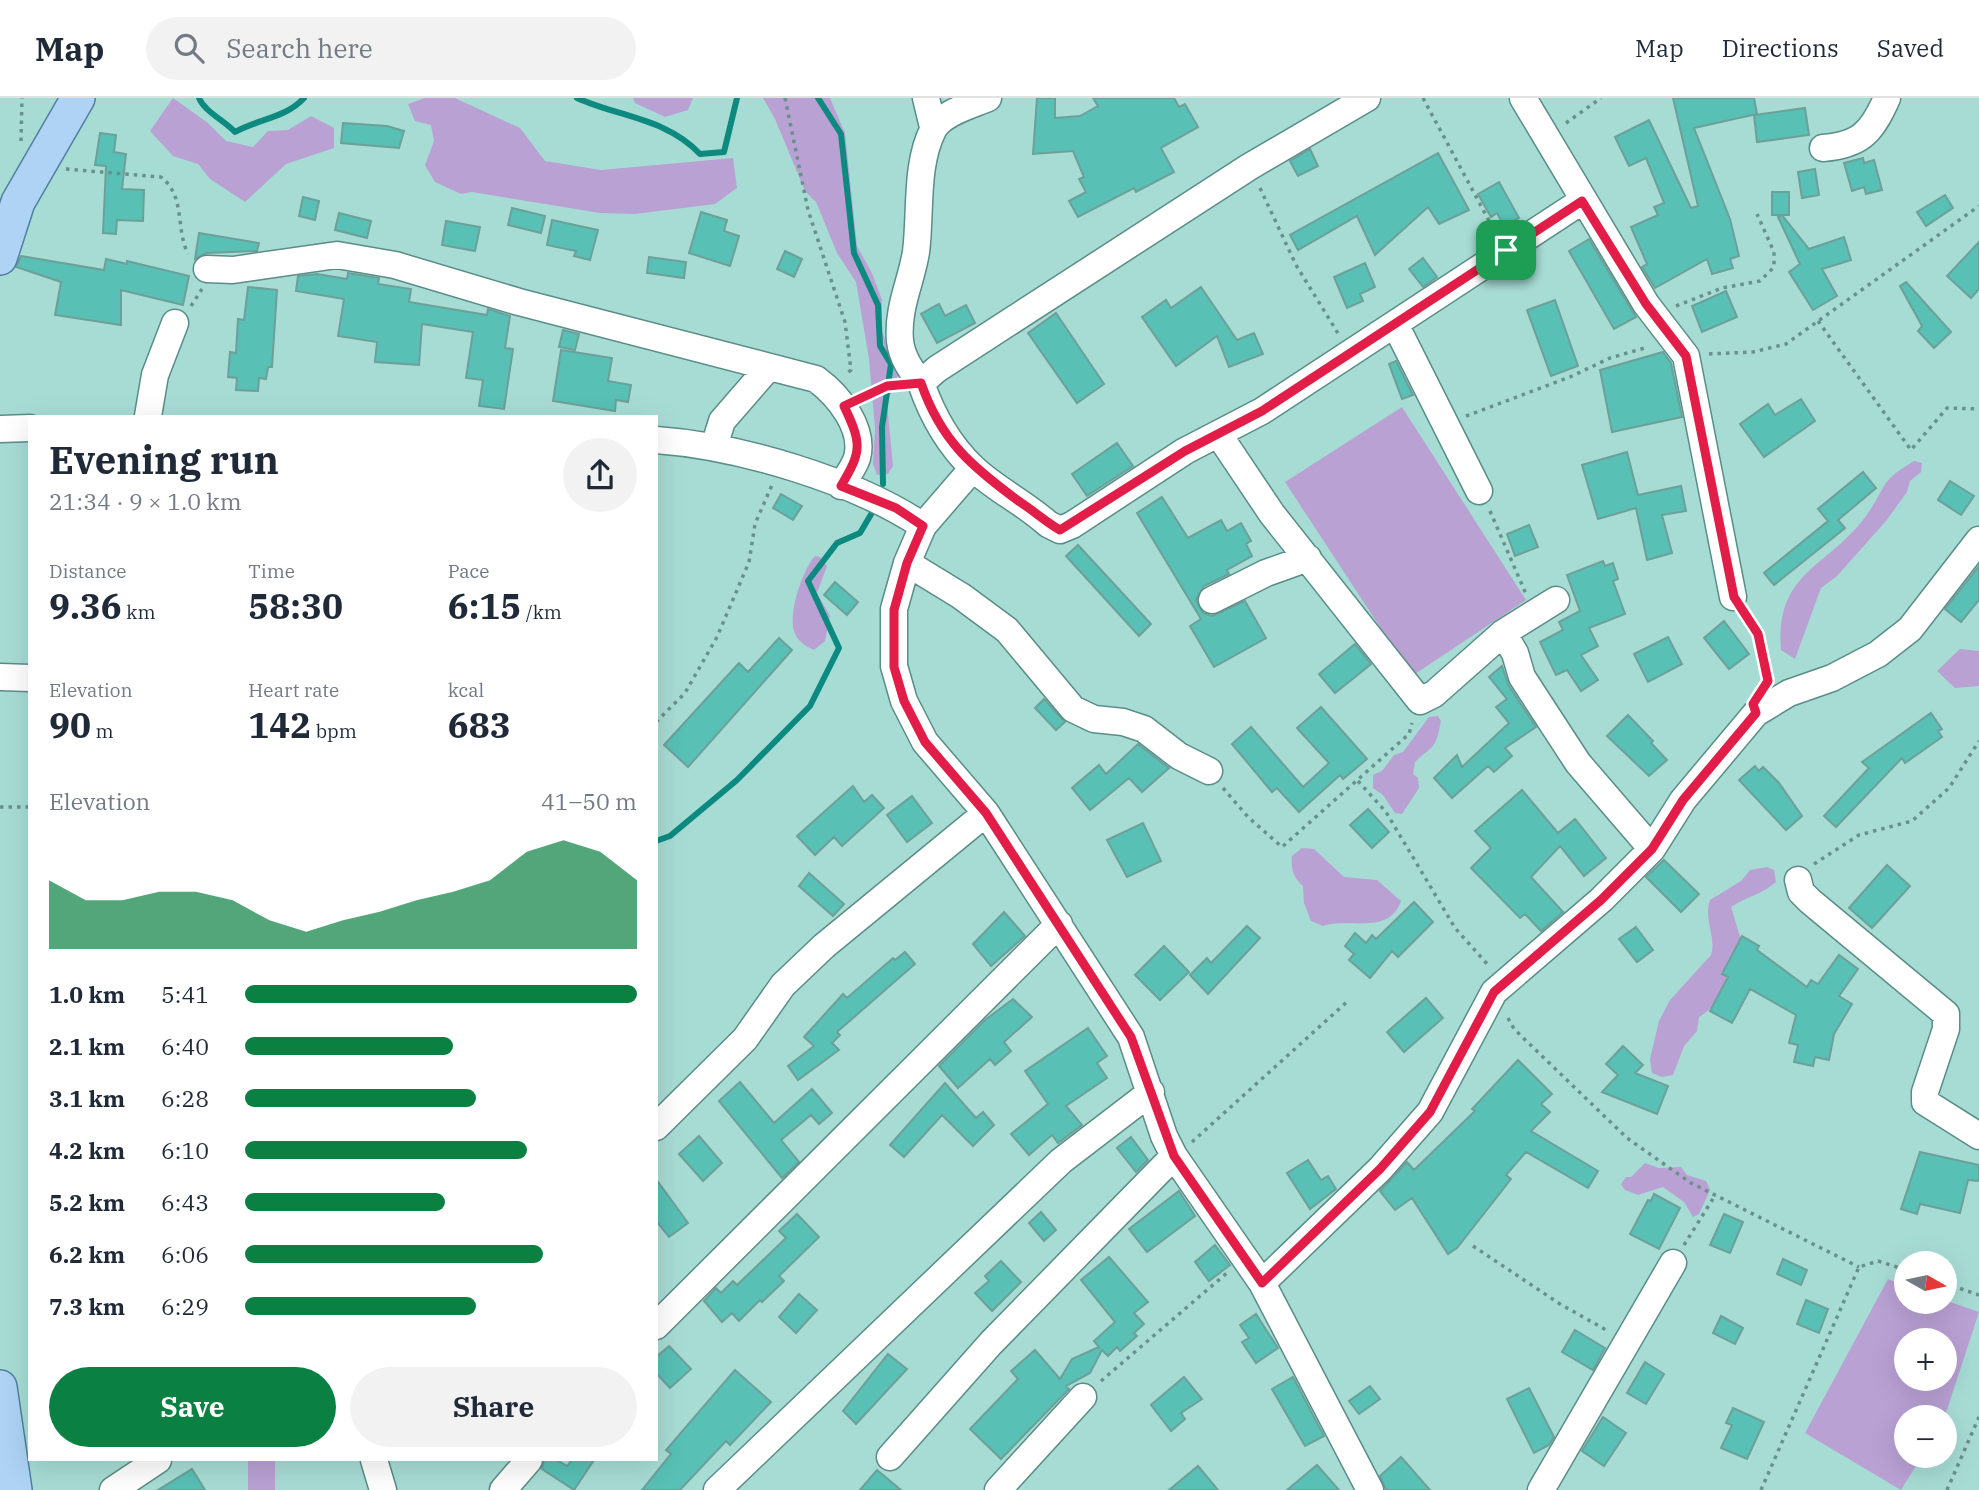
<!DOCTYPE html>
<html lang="en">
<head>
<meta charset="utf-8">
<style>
	:root { --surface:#fff; --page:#f2f2f3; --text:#1f2937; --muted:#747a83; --line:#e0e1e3; --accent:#0b8043 }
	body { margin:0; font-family:"IBM Plex Serif",serif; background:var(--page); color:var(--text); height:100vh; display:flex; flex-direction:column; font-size:26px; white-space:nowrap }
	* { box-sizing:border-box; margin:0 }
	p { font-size:23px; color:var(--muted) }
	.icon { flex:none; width:38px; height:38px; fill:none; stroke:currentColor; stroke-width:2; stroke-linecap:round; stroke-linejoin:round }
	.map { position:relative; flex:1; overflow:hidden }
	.side { position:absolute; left:28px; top:317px; width:630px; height:1046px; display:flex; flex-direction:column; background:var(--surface); border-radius:0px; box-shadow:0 7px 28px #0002 }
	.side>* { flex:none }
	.needle { width:46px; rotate:99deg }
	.controls { position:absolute; left:1894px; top:1153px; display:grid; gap:14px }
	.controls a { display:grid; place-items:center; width:63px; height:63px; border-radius:50%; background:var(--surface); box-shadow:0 7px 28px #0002; font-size:35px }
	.pin { position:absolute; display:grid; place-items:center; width:60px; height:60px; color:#fff; margin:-30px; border-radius:14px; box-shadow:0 4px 10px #0006 }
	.round { display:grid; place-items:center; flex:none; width:74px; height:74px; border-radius:37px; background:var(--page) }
	.headline { display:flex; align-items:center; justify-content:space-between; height:119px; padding:0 21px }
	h1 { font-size:38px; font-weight:700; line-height:52px }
	.metrics { display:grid; grid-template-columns:repeat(3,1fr); gap:10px; height:119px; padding:7px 21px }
	.metrics div { display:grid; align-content:center }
	.metrics b { font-size:35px; font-weight:700 }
	.metrics small { font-size:19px; font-weight:400 }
	.metrics p { font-size:19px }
	.chart { height:196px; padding:14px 21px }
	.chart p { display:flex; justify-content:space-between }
	.chart svg { width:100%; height:126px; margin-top:7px; fill:var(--accent); opacity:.7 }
	.primary-button { display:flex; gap:14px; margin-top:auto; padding:14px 21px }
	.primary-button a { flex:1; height:80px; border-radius:42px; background:var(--accent); color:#fff; font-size:28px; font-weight:700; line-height:80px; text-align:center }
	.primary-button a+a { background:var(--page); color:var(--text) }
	ul { padding:0 21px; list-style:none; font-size:23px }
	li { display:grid; grid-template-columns:112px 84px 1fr; align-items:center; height:52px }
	li i { height:18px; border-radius:9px; background:var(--accent) }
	header { display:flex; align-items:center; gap:42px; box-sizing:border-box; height:98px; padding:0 35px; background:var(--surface); border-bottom:2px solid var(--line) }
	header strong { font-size:33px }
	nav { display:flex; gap:38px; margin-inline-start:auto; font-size:24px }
	.search { width:490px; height:63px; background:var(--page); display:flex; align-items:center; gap:18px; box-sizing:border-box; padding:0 24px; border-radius:38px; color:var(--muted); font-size:26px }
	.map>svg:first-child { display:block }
	.green { fill:#b9a1d4; fill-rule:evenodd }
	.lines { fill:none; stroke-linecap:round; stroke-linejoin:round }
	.stream { stroke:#0d8a80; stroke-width:6 }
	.building { fill:#58c0b5; stroke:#6ca099; stroke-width:2 }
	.minor-casing { stroke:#598d87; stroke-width:29 }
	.major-casing { stroke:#507fa2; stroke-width:36 }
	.path { stroke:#69918c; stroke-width:3.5; stroke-dasharray:3.5 5; stroke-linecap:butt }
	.minor { stroke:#fff; stroke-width:26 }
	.major { stroke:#aed3f4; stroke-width:33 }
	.route-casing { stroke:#fff; stroke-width:14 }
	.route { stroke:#e11d48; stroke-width:9 }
</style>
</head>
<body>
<header>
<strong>Map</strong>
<div class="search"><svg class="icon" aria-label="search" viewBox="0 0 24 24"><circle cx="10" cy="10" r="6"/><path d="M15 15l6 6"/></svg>Search here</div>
<nav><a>Map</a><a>Directions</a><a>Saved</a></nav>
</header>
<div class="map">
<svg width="1979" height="1392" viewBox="0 0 1979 1392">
	<rect width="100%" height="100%" fill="#a7dcd5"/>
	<!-- green -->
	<path class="green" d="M173 0 208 25 226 43 253 49 268 33 288 32 311 18 334 30V50L286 66 245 104 210 81 198 66 173 58 150 33Z
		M425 0H455L520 30 545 63 601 72 733 60 737 90 715 106 635 116 600 115 472 94 461 96 435 84 425 67 434 43 431 27 415 23 408 6Z
		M633 0H693L688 12 665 19 635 5Z
		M763 0H830L845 35 857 148 872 175 882 202V233L898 277 887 306 893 368 888 376 877 377 873 366 875 330 869 261 856 184 837 155 816 104 805 93 775 21Z
		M1402 309 1526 502 1412 578 1285 384Z
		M1914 363 1922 365 1921 374 1910 383 1907 394 1886 423 1837 478 1821 490 1795 561 1781 552C1775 473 1828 470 1866 418 1887 389 1878 384 1914 363Z
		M815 458 820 459 827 468 817 495 830 518 825 543 814 552C805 548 797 543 794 533 788 515 803 471 815 458Z
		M1960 551 1979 553V588L1955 590 1937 573Z
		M1438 618 1441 623C1435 653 1434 646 1415 664L1413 676 1418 680 1419 690 1402 716 1395 715 1383 697 1373 690V677L1382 673 1394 657 1403 654 1429 619Z
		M1302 750 1314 751 1344 779 1377 782 1401 803C1389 838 1348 819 1323 828L1311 823 1304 805 1303 788C1293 779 1291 772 1292 758Z
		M1767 769 1774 772 1776 784C1763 796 1746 799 1731 809L1741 842 1722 875 1726 878C1726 896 1714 910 1699 919L1697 933 1684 948 1673 977 1662 979 1652 975 1650 961 1659 923 1670 902 1711 857C1717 840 1703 821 1710 802L1741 783 1750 772Z
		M1645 1065 1659 1070 1681 1069 1687 1077 1706 1083 1710 1092 1699 1116 1693 1119 1684 1104 1663 1089 1638 1097 1625 1092 1621 1086 1626 1079H1631Z
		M1888 1181 1906 1188V1204L1944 1202 1979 1214 1944 1321 1906 1320V1358H1922L1901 1392 1805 1335ZM1906 1242H1944V1281H1906Z
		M248 1362H275V1392H248Z"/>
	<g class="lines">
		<!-- stream -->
		<path class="stream" d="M199 0C204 13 225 23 235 34 258 21 286 20 304 0
			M577 0C619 19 666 20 700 56L724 54 737 0
			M818 0 841 36 854 155 878 207 880 248 891 266 882 329 883 386
			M656 743 670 738 737 682 810 608 839 550 808 483 837 445 860 435 873 413"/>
	</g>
	<!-- building -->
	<path class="building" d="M1037 0H1055V20L1080 18 1098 8 1093 0H1174L1179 9 1185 6 1198 29 1161 50 1174 74 1136 94 1134 90 1078 119 1069 103 1086 94 1079 81 1084 79 1073 53 1033 56Z
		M1673 0H1754L1757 16 1694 30 1730 121 1739 158 1730 161 1733 170 1712 176 1707 161 1655 190 1642 169 1647 166 1631 129 1658 117 1654 109 1664 105 1646 60 1629 68 1615 39 1649 22 1691 110 1698 108Z
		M1805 10 1809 37 1757 44 1754 17Z
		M343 25 387 28 404 33 399 50 341 45Z
		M100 35 116 37 114 54 126 56 122 91 144 92 143 123 117 122 116 136 103 135 106 68 95 67Z
		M1310 51 1318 68 1298 78 1290 63Z
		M1438 55 1469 112 1439 126 1428 109 1375 157 1357 118 1298 152 1290 137Z
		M1863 60 1864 65 1874 62 1882 92 1866 96 1864 89 1852 93 1844 65Z
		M1815 71 1819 97 1802 100 1798 74Z
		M1499 84 1519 120 1504 128 1497 115 1491 119 1478 96Z
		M1772 94H1789V117H1772Z
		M1945 97 1953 110 1926 128 1917 114Z
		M303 99 319 103 315 122 299 118Z
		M512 110 545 118 541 135 508 127Z
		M701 114 727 122 724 133 739 138 730 168 689 155Z
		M339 115 371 123 367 140 335 132Z
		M1782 117 1809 151 1844 139 1851 162 1822 171 1837 198 1813 212 1789 174 1800 166 1778 119Z
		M552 122 598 132 590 162 574 158 576 153 547 147Z
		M446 123 480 129 475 153 442 147Z
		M199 135 259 145 257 153 207 155 195 161Z
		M1589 141 1636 219 1614 231 1569 153Z
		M1979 144V191L1971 200 1947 178Z
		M785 153 802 161 794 179 777 171Z
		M21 158 104 172 106 161 127 166V163L189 178 183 207 121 192V227L55 217 61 184 16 169Z
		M649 159 686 164 684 180 647 175Z
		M1423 160 1437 179 1423 189 1409 171Z
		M1365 165 1375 189 1360 196 1363 203 1347 210 1334 179Z
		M348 175 379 180 378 186 411 191 409 204 487 217 488 211 510 218 505 250 513 251 504 311 479 308 483 282 466 280 473 234 422 226 419 267 375 264 377 244 338 238 344 201 296 193 298 178 317 176 347 181Z
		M1906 184 1951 234 1934 250 1918 233 1922 228 1900 188Z
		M248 189 277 192 272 269H268L266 281 259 280 258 293 236 292 237 280 228 279 230 254 236 255 238 221 244 222Z
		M1201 189 1237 242 1254 235 1263 256 1229 269 1217 238 1176 268 1142 219 1166 202 1171 210Z
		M1726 193 1737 219 1702 234 1692 208Z
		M1555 202 1578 268 1551 278 1527 212Z
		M939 206 945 218 966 207 975 225 937 245 921 216Z
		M1056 215 1104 286 1077 305 1028 235Z
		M563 232 579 236 575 252 559 249Z
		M561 252 612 260 608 283 631 287 628 304 616 302 615 313 553 303Z
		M1663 254 1671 265 1682 319 1612 334 1600 272Z
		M1396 263 1413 297 1402 301 1389 266Z
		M1801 301 1815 323 1764 359 1740 326 1768 306 1775 317Z
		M1117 345 1133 368 1087 398 1072 376Z
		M1627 354 1638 397 1681 388 1686 413 1662 417 1672 455 1647 462 1636 410 1598 421 1582 367Z
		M1863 374 1876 390 1838 422 1845 430 1774 487 1764 475 1828 423 1818 411Z
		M1950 383 1974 398 1961 417 1938 402Z
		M781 396 802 408 793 422 773 410Z
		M1162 399 1188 440 1221 422 1227 433 1241 425 1251 443 1246 446 1252 458 1227 472 1229 476 1204 488 1196 502 1203 515 1212 518 1245 503 1266 540 1214 569 1190 528 1201 521 1137 415Z
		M1529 427 1538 449 1515 458 1507 436Z
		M1078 447 1151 526 1139 538 1066 458Z
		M1603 463 1605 468 1613 465 1618 481 1613 483 1625 516 1589 530 1598 548 1581 557 1598 582 1581 593 1567 572 1556 577 1540 544 1563 532 1559 524 1580 513 1567 477Z
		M1979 468V502L1961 524 1945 511Z
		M835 484 858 504 847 517 824 497Z
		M1724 523 1749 556 1729 571 1704 540Z
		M1668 539 1682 566 1648 584 1634 556Z
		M779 540 792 552 688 669 664 647 739 565 748 574Z
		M1355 546 1371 566 1335 595 1319 576Z
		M1502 568 1509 588 1536 629 1505 650 1512 658 1494 674 1488 668 1452 700 1434 680 1457 657 1462 669 1509 625 1496 609 1507 601 1489 579Z
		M1044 601 1065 624 1056 632 1035 610Z
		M1321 609 1367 661 1343 681 1340 677 1299 714 1277 690 1272 694 1232 646 1251 629 1303 689 1329 665 1297 630Z
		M1931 615 1942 631 1938 633 1942 639 1905 665 1902 660 1836 729 1824 718 1869 670 1862 664Z
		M1628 617 1653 643 1651 645 1667 662 1649 678 1607 638Z
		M1138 646 1169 670 1142 694 1129 680 1090 712 1072 690 1099 667 1106 676Z
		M1755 668 1759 673 1763 669 1779 685 1802 718 1786 732 1739 682Z
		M853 688 864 704 872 697 884 710 842 748 834 739 815 757 797 738Z
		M1522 692 1558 735 1575 721 1606 760 1584 778 1560 748 1531 779 1563 814 1541 833 1525 816 1520 820 1471 770 1491 750 1475 733Z
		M912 698 932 725 907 744 887 717Z
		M1368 711 1389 734 1372 750 1350 727Z
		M1143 725 1161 763 1127 779 1107 742Z
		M1664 762 1699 796 1681 814 1646 779Z
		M1887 767 1910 788 1872 830 1849 810Z
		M809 775 844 806 833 818 799 788Z
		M1414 804 1433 824 1398 859 1392 853 1370 880 1349 862 1354 856 1345 848 1355 835 1366 845 1372 837 1376 841Z
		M1004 814 1025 838 991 868 973 846Z
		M1247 828 1260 840 1208 896 1190 877 1207 860 1211 865Z
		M1636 829 1653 852 1637 864 1619 841Z
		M1742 838 1759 848 1757 852 1807 889 1811 882 1818 886 1839 857 1858 871 1839 898 1852 906 1834 936 1829 962 1815 959 1813 968 1794 964 1798 947 1789 945 1796 917 1750 891 1732 925 1710 913 1728 879 1722 876Z
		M1164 848 1189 874 1160 902 1135 877Z
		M905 854 915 866 837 934 840 937 832 945 839 952 798 982 788 968 814 948 804 939 843 896 847 900 893 860 895 862Z
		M1426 900 1443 920 1404 954 1387 934Z
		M1013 901 1032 919 1004 944 1011 953 995 967 990 961 958 990 939 968 985 922Z
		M1088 930 1107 958 1097 965 1107 980 1066 1008 1082 1027 1058 1045 1052 1037 1029 1057 1011 1036 1048 1006 1025 973Z
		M1623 948 1643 967 1635 975 1668 988 1657 1016 1602 994 1618 977 1606 966Z
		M1518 962 1552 996 1541 1006 1550 1014 1531 1033 1598 1073 1588 1090 1526 1054 1506 1077 1511 1081 1457 1150 1448 1156 1412 1100 1395 1112 1380 1093 1407 1064 1414 1072 1475 1013 1472 1011Z
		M740 984 774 1025 812 991 832 1015 819 1026 811 1017 781 1042 799 1064 782 1080 719 1003Z
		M945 985 976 1020 983 1014 994 1027 973 1048 942 1017 904 1059 890 1047Z
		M699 1038 722 1065 703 1083 679 1056Z
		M1131 1039 1148 1062 1136 1074 1117 1050Z
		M1920 1054 1979 1067V1083L1968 1082 1960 1115 1920 1106 1917 1116 1901 1111Z
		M1308 1062 1321 1082 1328 1078 1336 1091 1310 1111 1287 1075Z
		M656 1081 688 1125 669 1139 656 1123Z
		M1179 1093 1195 1118 1147 1154 1129 1131Z
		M1654 1096 1680 1110 1659 1151 1630 1136 1648 1102 1651 1103Z
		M1041 1114 1056 1132 1044 1143 1029 1125Z
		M797 1116 819 1139 779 1178 784 1183 762 1204 760 1202 739 1223 732 1215 722 1224 704 1203 716 1190 721 1195 733 1183 737 1187 786 1140 779 1133Z
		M1724 1116 1743 1124 1730 1155 1710 1147Z
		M1215 1147 1230 1167 1209 1183 1195 1164Z
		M1109 1159 1148 1204 1134 1215 1144 1226 1134 1235 1137 1238 1120 1253 1117 1249 1108 1258 1102 1252 1090 1275 1066 1288 1069 1291 1001 1361 970 1331 1018 1281 1011 1273 1035 1252 1060 1281 1072 1261 1099 1249 1094 1243 1115 1224 1081 1182Z
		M1783 1161 1807 1172 1801 1187 1777 1176Z
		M1001 1163 1021 1184 992 1213 975 1195 989 1183 985 1178Z
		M799 1196 817 1212 796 1235 779 1219Z
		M1806 1202 1828 1211 1819 1235 1797 1226Z
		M1256 1216 1278 1250 1256 1265 1242 1244 1249 1240 1240 1227Z
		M1721 1218 1743 1230 1735 1246 1713 1235Z
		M1575 1232 1605 1250 1593 1272 1562 1254Z
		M669 1248 691 1271 670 1290 656 1275V1259Z
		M888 1256 907 1271 856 1326 843 1313Z
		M1645 1264 1664 1276 1646 1306 1627 1295Z
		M735 1272 771 1304 730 1347 726 1343 680 1392H642L671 1356 666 1352Z
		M1184 1279 1202 1301 1181 1315 1185 1321 1171 1333 1151 1307Z
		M1293 1279 1324 1338 1305 1348 1272 1291Z
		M1370 1288 1380 1301 1359 1316 1349 1303Z
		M1529 1290 1554 1339 1549 1347 1534 1355 1507 1301Z
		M1733 1310 1764 1324 1747 1361 1721 1350 1732 1327 1726 1325Z
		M1603 1319 1626 1335 1604 1368 1582 1353Z
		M1401 1359 1430 1392H1386L1380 1378Z
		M544 1362H557L567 1368 572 1362H594L574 1392 542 1371Z
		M1317 1367 1339 1392H1287Z
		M1198 1368 1218 1392H1169Z
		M192 1371 205 1392H158Z
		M877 1372 901 1392H860Z"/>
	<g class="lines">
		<defs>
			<path id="minor" d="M926 0 933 29
				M1367 0 1249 69 937 271 921 285C932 317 948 346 973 370 995 391 1025 405 1048 426L1060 432 1072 427 1185 353 1262 313 1582 103
				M1523 0 1646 206 1686 258 1733 499
				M1823 50C1861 47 1872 34 1887 0
				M207 171 233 172 337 157 395 167 519 204 816 281C838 297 865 330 857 360 854 369 846 380 841 388
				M1395 226 1479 393
				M921 285C911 272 902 260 900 243 897 210 911 185 916 154 921 116 915 67 933 32 941 15 972 7 988 0
				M148 318 155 277 175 225
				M0 331 30 330
				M1219 337 1272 416 1420 603 1434 596 1503 535 1556 502
				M656 342C739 348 854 382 923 428
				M714 349 722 323 768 270
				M973 370 923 428 907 465 894 511V568L904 603 925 644 986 715 1131 939 1164 1038 1174 1058 1262 1185 1370 1392
				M907 465 961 498 1007 532 1073 611 1094 621 1123 624 1144 631 1179 658 1209 673
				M1212 502 1266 475 1308 460
				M1503 535 1515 555 1522 579 1578 665 1652 751
				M0 579 30 580
				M1798 782 1801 794 1810 803 1946 916V931L1925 994V1004L1979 1038
				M656 1029 745 941 783 887 824 848 986 715
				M1262 1185 1380 1071 1430 1014 1494 894 1601 802 1652 751 1683 702 1756 615 1789 595 1832 580 1878 556 1910 531 1979 442
				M656 1228 1059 826
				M890 1359 991 1245 1174 1058
				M374 1362 383 1392
				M113 1392 158 1362
				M503 1392 529 1362
				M717 1392 1061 1063 1151 994
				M998 1392 1083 1299
				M1541 1392 1673 1165"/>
			<path id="major" d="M0 160 18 104 78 0
				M0 1289 15 1392"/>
		</defs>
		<!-- minor casing -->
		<use href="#minor" class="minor-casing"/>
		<!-- major casing -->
		<use href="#major" class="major-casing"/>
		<!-- path -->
		<path class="path" d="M785 0 808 112 845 224 851 272 845 277
			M1423 0 1494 132
			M1566 25 1601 0
			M21 43 22 0
			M66 71 161 79C186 99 175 129 188 156
			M1260 90 1296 167 1339 237
			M191 208 202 191
			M1676 208 1722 190 1760 183 1774 169V154L1757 116
			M1818 223 1911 352 1947 310 1979 311
			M1709 256 1753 254 1786 246 1979 108
			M864 298 893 287
			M1466 318 1570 279 1610 260 1648 249
			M1490 413 1526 496
			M1746 519 1758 536 1767 580
			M656 624 685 595 717 539 749 464 755 426 772 387
			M1358 683 1386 714 1455 830 1489 868
			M1223 690 1248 719 1282 749 1409 636 1412 625
			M0 709H30
			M1814 766 1859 737 1912 723 1949 690 1979 643
			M1508 920 1514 931 1627 1040 1691 1085 1859 1169
			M1192 1044 1349 902
			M1684 1147 1716 1096
			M1473 1148 1560 1206 1608 1233
			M1944 1185 1979 1197
			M1101 1283 1228 1174
			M1761 1392 1859 1169 1878 1163 1906 1172
			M1947 1392 1979 1319"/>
		<!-- minor -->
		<use href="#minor" class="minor"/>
		<!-- major -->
		<use href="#major" class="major"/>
	</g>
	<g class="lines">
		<defs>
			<path id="route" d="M1582 103 1646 206 1686 258 1734 499 1758 536 1768 583 1753 606 1756 615 1683 702 1652 751 1601 802 1494 894 1430 1014 1380 1071 1262 1185 1174 1058 1131 939 986 715 925 644 904 603 894 569V512L907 465 923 428 896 410 841 388C862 353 862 346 844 308L887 288 921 285C941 343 972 369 1020 404 1034 413 1046 424 1060 432L1185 353 1262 313Z"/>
		</defs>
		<!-- route casing -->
		<use href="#route" class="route-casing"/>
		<!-- route -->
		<use href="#route" class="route"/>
	</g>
</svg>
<div class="controls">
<a><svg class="needle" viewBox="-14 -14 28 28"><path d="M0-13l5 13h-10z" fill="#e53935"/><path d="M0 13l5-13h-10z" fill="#747a83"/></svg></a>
<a>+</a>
<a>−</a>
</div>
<div class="pin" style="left:1506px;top:152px;background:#1e9e55"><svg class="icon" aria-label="arrive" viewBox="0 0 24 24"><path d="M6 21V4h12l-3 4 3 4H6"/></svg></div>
<section class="side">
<div class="headline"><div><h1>Evening run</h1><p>21:34 · 9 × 1.0 km</p></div><a class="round"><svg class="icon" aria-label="share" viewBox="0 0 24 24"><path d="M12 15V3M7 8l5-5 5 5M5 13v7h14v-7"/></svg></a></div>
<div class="metrics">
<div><p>Distance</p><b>9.36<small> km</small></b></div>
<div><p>Time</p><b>58:30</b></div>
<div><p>Pace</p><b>6:15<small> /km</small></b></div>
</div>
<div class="metrics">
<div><p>Elevation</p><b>90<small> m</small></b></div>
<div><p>Heart rate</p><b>142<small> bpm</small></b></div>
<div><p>kcal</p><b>683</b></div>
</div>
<div class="chart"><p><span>Elevation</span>41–50 m</p>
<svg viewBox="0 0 160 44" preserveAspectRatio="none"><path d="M0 44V20L10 27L20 27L30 24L40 24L50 27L60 34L70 38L80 34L90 31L100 27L110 24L120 20L130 10L140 6L150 10L160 20V44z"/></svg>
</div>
<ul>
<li><b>1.0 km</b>5:41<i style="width:100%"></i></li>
<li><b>2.1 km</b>6:40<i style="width:53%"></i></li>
<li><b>3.1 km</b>6:28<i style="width:59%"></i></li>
<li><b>4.2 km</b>6:10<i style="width:72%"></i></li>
<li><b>5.2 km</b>6:43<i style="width:51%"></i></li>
<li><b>6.2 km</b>6:06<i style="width:76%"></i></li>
<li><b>7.3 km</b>6:29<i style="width:59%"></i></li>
</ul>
<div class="primary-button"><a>Save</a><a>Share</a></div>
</section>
</div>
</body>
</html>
